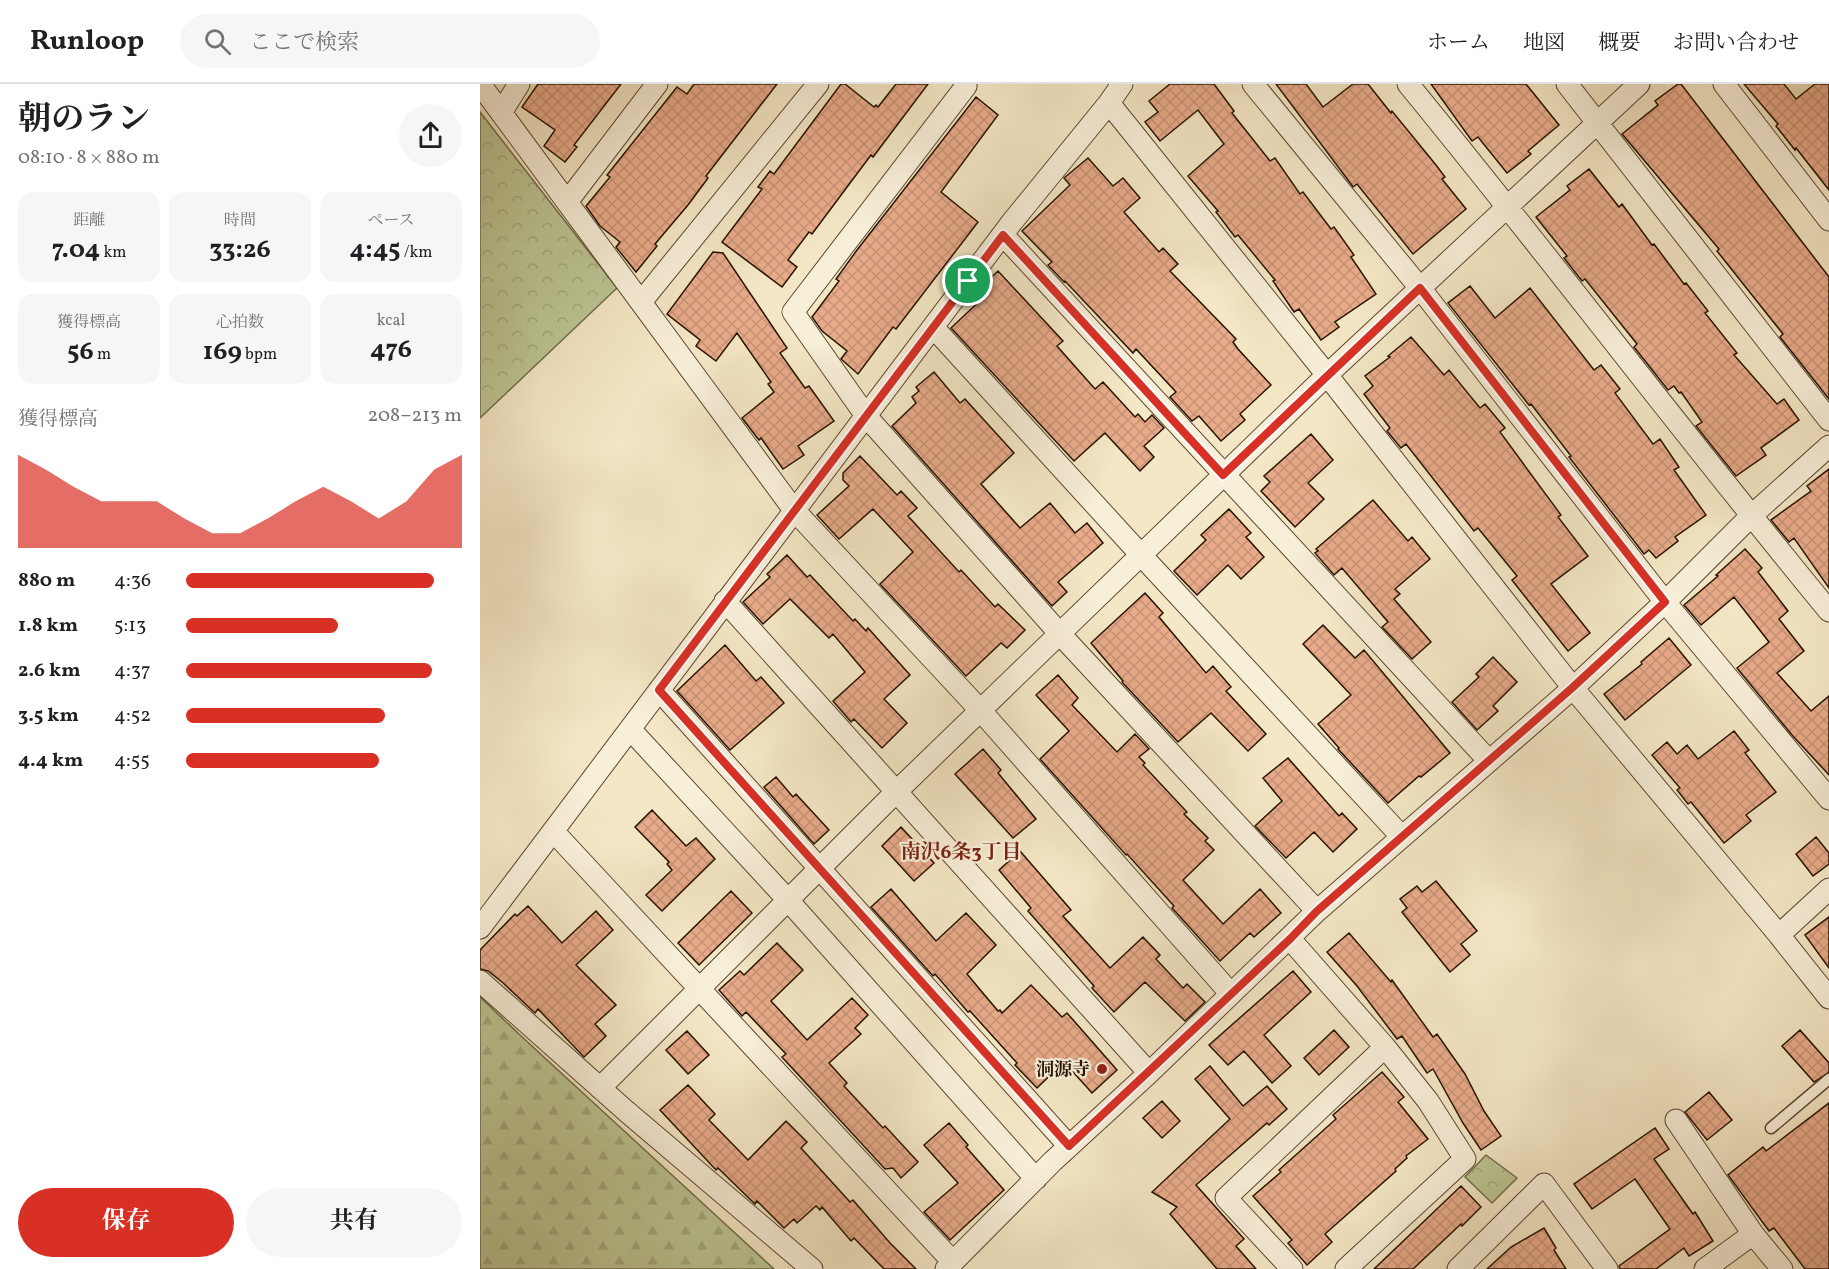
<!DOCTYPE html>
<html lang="ja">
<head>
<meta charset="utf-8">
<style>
	:root { --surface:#fff; --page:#f6f6f6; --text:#202124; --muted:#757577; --line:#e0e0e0; --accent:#d93025 }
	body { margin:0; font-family:Vollkorn,"Noto Serif JP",serif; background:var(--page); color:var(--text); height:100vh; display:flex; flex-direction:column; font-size:22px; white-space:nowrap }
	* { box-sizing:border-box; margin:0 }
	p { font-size:20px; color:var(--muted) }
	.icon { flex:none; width:33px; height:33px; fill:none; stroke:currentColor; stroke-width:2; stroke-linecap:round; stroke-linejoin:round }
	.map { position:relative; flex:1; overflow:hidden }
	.details { display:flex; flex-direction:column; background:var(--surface); width:480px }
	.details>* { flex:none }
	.pin { position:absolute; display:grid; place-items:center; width:51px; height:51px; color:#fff; margin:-26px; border:3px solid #fff; border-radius:50%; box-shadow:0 2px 6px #0007 }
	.round { display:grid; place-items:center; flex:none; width:63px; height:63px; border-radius:32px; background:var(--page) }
	.head { display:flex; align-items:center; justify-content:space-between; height:102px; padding:0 18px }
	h1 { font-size:33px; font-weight:700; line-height:45px }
	.figures { display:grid; grid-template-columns:repeat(3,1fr); gap:9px; height:102px; padding:6px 18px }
	.figures div { display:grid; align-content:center; border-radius:15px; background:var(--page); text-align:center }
	.figures b { font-size:26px; font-weight:700 }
	.figures small { font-size:16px; font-weight:400 }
	.figures p { font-size:16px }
	.chart { height:168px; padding:12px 18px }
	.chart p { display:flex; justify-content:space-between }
	.chart svg { width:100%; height:108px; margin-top:6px; fill:var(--accent); opacity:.7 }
	.button { display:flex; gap:12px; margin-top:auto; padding:12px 18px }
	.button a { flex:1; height:69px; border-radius:36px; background:var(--accent); color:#fff; font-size:24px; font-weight:700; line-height:69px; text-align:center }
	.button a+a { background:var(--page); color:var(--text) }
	ul { padding:0 18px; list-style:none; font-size:20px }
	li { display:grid; grid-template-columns:96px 72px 1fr; align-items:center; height:45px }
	li i { height:15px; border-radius:8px; background:var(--accent) }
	header { display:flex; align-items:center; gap:36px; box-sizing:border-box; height:84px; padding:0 30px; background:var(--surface); border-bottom:2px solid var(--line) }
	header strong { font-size:28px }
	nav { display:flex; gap:33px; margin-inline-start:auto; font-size:21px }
	.search { width:420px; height:54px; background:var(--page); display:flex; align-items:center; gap:15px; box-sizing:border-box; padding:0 21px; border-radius:33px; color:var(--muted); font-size:22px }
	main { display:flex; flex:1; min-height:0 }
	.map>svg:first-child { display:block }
	.forest { fill:url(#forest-firs); stroke:#726c4a; stroke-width:1.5 }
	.park { fill:url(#park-crowns); stroke:#726c4a; stroke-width:1.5 }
	.building { fill:url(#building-cross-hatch); stroke:#271200; stroke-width:1.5 }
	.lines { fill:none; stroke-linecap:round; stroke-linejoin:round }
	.service-casing { stroke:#5a4731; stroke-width:13 }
	.minor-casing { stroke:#5a4731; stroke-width:23 }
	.service { stroke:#f8efd9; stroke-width:10 }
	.minor { stroke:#f8efd9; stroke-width:21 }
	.route-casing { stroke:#fff; stroke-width:12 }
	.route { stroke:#d93025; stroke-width:8 }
	.poi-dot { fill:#8f2418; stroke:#f8efd9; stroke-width:2 }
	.labels { text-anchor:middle; stroke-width:4.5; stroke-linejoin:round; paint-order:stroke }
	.poi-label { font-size:18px; font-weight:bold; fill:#271200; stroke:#f8efd9; text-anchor:end }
	.neighbourhood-label { font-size:20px; font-weight:bold; fill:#7a1f14; stroke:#f8efd9 }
</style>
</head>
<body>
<header>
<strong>Runloop</strong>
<div class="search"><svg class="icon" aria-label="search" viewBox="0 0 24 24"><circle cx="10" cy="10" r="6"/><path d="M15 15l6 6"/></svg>ここで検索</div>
<nav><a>ホーム</a><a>地図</a><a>概要</a><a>お問い合わせ</a></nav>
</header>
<main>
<section class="details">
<div class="head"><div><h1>朝のラン</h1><p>08:10 · 8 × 880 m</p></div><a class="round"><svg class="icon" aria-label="share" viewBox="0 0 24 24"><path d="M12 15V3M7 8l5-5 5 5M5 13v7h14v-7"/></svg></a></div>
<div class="figures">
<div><p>距離</p><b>7.04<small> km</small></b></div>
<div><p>時間</p><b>33:26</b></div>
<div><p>ペース</p><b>4:45<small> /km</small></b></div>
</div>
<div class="figures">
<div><p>獲得標高</p><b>56<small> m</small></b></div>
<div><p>心拍数</p><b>169<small> bpm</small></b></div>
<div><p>kcal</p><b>476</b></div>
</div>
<div class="chart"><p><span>獲得標高</span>208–213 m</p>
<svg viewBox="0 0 160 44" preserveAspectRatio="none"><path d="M0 44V6L10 12L20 19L30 25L40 25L50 25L60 32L70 38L80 38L90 32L100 25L110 19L120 25L130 32L140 25L150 12L160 6V44z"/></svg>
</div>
<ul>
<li><b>880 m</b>4:36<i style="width:90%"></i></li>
<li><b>1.8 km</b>5:13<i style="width:55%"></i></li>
<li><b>2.6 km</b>4:37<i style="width:89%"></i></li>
<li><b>3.5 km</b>4:52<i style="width:72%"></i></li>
<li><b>4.4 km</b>4:55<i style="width:70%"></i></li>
</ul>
<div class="button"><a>保存</a><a>共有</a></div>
</section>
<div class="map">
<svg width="1349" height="1185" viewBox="0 0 1349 1185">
	<defs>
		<pattern id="forest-firs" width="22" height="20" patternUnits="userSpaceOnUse" patternTransform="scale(1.5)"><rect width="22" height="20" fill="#bcc594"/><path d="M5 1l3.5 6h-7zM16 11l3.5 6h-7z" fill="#a2a87e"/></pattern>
		<pattern id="park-crowns" width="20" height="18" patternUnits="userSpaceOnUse" patternTransform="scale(1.5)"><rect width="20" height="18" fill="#bcc594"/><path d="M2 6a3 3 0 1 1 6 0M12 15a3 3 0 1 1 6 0" fill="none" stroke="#a2a87e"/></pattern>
		<pattern id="building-cross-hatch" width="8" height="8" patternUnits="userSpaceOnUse" patternTransform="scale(1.5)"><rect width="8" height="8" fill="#e8ab8a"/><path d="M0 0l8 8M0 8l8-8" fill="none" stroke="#c79275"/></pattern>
	</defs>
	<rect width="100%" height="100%" fill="#f4e7c5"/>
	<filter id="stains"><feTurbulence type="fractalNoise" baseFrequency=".00333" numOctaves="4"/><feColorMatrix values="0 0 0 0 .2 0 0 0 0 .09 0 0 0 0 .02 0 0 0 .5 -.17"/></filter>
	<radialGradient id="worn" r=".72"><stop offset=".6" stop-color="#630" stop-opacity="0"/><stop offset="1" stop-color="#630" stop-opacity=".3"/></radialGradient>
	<!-- forest -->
	<path class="forest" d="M0 913 41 952 294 1185H0Z"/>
	<!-- park -->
	<path class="park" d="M0 28 137 204 0 334Z
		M1006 1071 1037 1094 1012 1119 985 1093Z"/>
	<!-- building -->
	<path class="building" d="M58 0H141L94 61 97 63 85 78 64 62 75 46 42 23Z
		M214 0H297L226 92 228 94 208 121 175 160 177 162 156 188 136 163 140 158 120 142 106 122 130 93 127 91 197 3 207 10Z
		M361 0H365L394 23 396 21 398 23 416 0H448L393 73 391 71 332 150 329 148 308 176 317 183 302 203 242 158 282 105 278 103 290 87 294 90Z
		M690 0H734L754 27 752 29 790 77 795 74 820 110 823 108 851 145 854 143 874 171 871 173 896 210 855 238 859 243 841 256 819 225 814 228 793 197 795 196 758 151 755 153 736 128 738 127 708 92 744 60 718 26 680 57 665 38 678 28 669 17Z
		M796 0H826L843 23 873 0H888L911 29 912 27 956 81 965 93 962 95 986 125 933 170 877 100 873 103 871 100Z
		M951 0H1046L1079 41 1048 67 1051 70 1027 89 998 53 992 57Z
		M1198 0H1201L1349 193V315L1300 253 1303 250 1237 167 1239 165 1142 50 1178 21 1175 17Z
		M1264 0H1304L1316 15 1335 0H1349V106L1316 64 1315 66 1296 42 1298 40Z
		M496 13 518 31 461 108 498 138 416 245 413 243 378 290 361 275 367 267 342 247 332 233 359 197 356 195 377 166Z
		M608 74 633 102 643 94 660 114 644 128 679 168 683 164 698 180 690 187 756 255 753 258 758 265 791 301 760 330 765 336 741 357 719 332 712 337 690 313 696 308 656 265 653 269 585 197 584 198 568 181 572 178 542 147 590 101 584 94Z
		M1109 85 1139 123 1142 120 1172 161 1174 160 1204 200 1206 199 1228 227 1225 229 1257 269 1254 271 1297 320 1304 315 1319 336 1281 364 1286 371 1256 392 1216 342 1222 338 1201 308 1199 309 1194 302 1188 306 1154 263 1157 260 1105 195 1102 197 1084 174 1087 172 1056 133 1090 106 1087 102Z
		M233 168 243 169 307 264 300 269 325 304 329 302 354 337 318 362 324 371 303 385 281 354 279 356 262 334 294 308 288 300 291 298 257 249 236 277 216 262 220 256 187 230Z
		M518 187 583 257 577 262 615 305 623 298 655 333 658 330 665 338 672 331 684 344 664 362 674 373 660 387 625 349 594 377 471 244 505 212 499 205Z
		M990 202 1015 234 1050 204 1114 286 1121 281 1140 305 1135 309 1173 360 1180 355 1199 383 1194 386 1226 431 1195 453 1198 457 1176 474 1169 466 1164 470 1089 373 1091 372 1051 320 1049 321 968 219Z
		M931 253 964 291 969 286 1000 324 1005 320 1025 344 1020 348 1081 431 1078 433 1108 472 1071 500 1110 549 1088 567 1032 496 1037 492 998 444 994 447 926 360 921 364 907 347 910 344 884 310 893 302 885 292 910 273 908 272Z
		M454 288 480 319 485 315 534 369 501 400 540 444 570 419 595 449 607 439 623 459 578 498 587 508 572 522 412 342 436 319 432 313 439 307 436 303Z
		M831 350 853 376 828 399 844 415 815 443 781 407 790 398 784 392Z
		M380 372 417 411 421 407 437 424 428 432 479 488 481 486 515 523 518 520 545 546 527 564 521 559 486 592 400 500 433 468 393 425 359 455 337 431 369 402 363 396V389Z
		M1349 385V504L1314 454 1309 458 1291 436 1331 407 1327 402Z
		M893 416 928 457 932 453 950 475 915 505 920 510 914 515 951 558 932 575 902 543 908 538 862 484 854 491 835 469 838 467 836 465Z
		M749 425 771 449 766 453 784 473 761 495 748 481 717 511 694 487 726 456 721 451Z
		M1265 465 1282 484 1278 488 1308 527 1299 535 1324 567 1297 589 1331 627 1349 612V691L1312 651 1257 584 1289 558 1254 513 1221 541 1204 521 1238 492 1236 491Z
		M307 471 327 493 330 491 373 537 375 535 386 547 388 544 430 591 404 615 427 639 402 664 374 635 371 638 353 617 385 588 353 550 349 554 310 515 283 540 263 518 290 493 287 490Z
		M665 509 683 529 679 533 726 589 733 582 751 603 746 607 786 650 768 667 731 629 698 658 642 598 643 597 611 559Z
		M843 541 875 574 884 566 970 669 941 693 939 692 908 719 858 665 859 664 838 640 871 611 823 560Z
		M1189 554 1211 581 1145 636 1124 610 1162 580 1161 578Z
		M245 561 276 597 281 593 304 619 250 666 197 607Z
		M1013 573 1037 598 1013 622 1018 627 997 646 972 618 999 593 996 590Z
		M578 591 598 614 592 621 637 668 655 650 669 665 659 673 665 679 663 681 707 728 704 730 728 754 725 757 734 766 703 796 743 840 780 805 801 829 774 853 770 849 740 877 692 824 694 822 647 770 646 771 560 675 589 647 556 611Z
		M1254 647 1269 666 1265 669 1296 708 1266 731 1271 737 1244 759 1211 718 1208 720 1197 706 1200 704 1172 671 1187 658 1197 670 1207 661 1218 675Z
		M503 665 521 686 518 689 556 735 533 754 475 690Z
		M808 674 859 732 862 729 877 745 853 768 834 748 806 774 775 742 802 717 783 694Z
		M296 693 313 713 316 710 349 746 334 760 284 703Z
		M172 726 206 762 216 754 235 775 182 827 166 811 192 786 187 780 189 778 155 743Z
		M421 743 454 779 434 797 402 762Z
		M1336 753 1349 769V780L1333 792 1316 770Z
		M540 767 591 826 583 832 630 884 663 853 680 871 676 875 703 904 707 900 725 918 705 937 665 898 634 928 612 904 614 902 548 827 551 824 519 786Z
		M956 797 997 847 981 860 990 871 970 888 922 828 927 824 920 815 937 802 942 808Z
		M411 805 456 857 486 829 516 861 487 890 518 927 520 926 522 929 551 901 582 933 587 929 637 986 612 1009 584 978 557 1004 535 981 537 979 490 927 488 928 455 890 453 892 391 823Z
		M251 807 272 829 219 881 198 859Z
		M48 822 82 859 116 827 133 846 96 881 136 921 115 940 126 952 104 973 58 925 55 929 22 898 8 887 0 885V866L35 830 37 832Z
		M1349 833V884L1325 851Z
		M869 849 911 898 912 896 953 953 957 950 985 990 1004 1027 1021 1052 1001 1066 983 1039 953 985 947 989 922 952 917 955 877 902 847 868Z
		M297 859 323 886 291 917 327 956 372 914 388 931 375 944 381 950 349 979 367 999 364 1002 403 1044 405 1042 438 1078 421 1094 413 1084 405 1085 302 973 306 970 266 928 262 932 239 906 260 887 264 891Z
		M813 887 831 908 784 951 811 982 792 999 764 967 748 981 729 961Z
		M854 946 869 963 839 991 824 974Z
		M1320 946 1349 979V988L1334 998 1302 962Z
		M207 947 229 971 208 990 186 966Z
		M730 982 763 1022 787 1002 807 1025 789 1041 787 1039 716 1101 764 1155 756 1162 776 1185H737L690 1130 697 1123 672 1108 750 1035 715 995Z
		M902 988 924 1013 918 1018 948 1055 926 1072 927 1074 915 1085 916 1087 845 1150 852 1158 827 1181 808 1159 812 1156 773 1112 801 1088 799 1086 856 1035 853 1031Z
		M208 1001 235 1030 229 1036 268 1076 306 1037 327 1058 321 1064 370 1118 373 1116 410 1159 436 1185H404L374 1154 371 1157 342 1123 340 1126 336 1122 317 1139 314 1135 304 1144 277 1117 275 1120 238 1084 236 1086 180 1026Z
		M1229 1008 1252 1036 1227 1056 1205 1028Z
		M682 1017 700 1037 682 1054 663 1034Z
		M1349 1019V1185H1325L1294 1144 1289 1147 1248 1091 1283 1063 1286 1067Z
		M469 1039 488 1061 486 1063 524 1106 470 1156 444 1128 478 1099 444 1061Z
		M1175 1044 1189 1065 1174 1075 1213 1130 1215 1128 1233 1157 1209 1172 1204 1164 1176 1185H1140L1139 1182 1190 1145 1155 1095 1112 1125 1094 1100Z
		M981 1102 1001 1123 982 1142 981 1140 933 1185H894Z
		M1064 1144 1076 1164 1074 1166 1086 1185H1007L1031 1163Z"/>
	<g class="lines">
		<defs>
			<path id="service" d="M1291 1044 1349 995"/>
			<path id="minor" d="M0 0 314 426 501 627 751 910
				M485 0 486 2 313 228 386 332 580 550 837 827
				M773 0 940 204 1185 518 1349 715
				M928 0C1071 174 1206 354 1349 527
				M1087 0 1349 336
				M1244 0 1349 136
				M629 19 847 291 1093 604 1299 851 1349 914
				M21 29 39 0
				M87 118 177 0
				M523 151 1009 677
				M161 218 338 0
				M453 243 661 471 922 753
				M245 517 669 989
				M179 606 589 1062
				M150 645 307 815 556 1095
				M73 747 473 1178
				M0 844 532 138 629 19 642 0
				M1299 851 1349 805
				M810 855 905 963 948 1017 985 1075 866 1185
				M0 897 146 1027 332 1185
				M120 1004 417 707 847 291 1159 0
				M1196 1036 1273 1150 1302 1185
				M466 1185 573 1077 669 989 837 827 1093 604 1185 518 1271 432 1349 362
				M812 1185 746 1114 905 963
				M978 1185 1064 1100 1127 1185
				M1225 1185 1273 1150"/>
		</defs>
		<!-- service casing -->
		<use href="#service" class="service-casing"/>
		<!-- minor casing -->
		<use href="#minor" class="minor-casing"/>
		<!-- service -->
		<use href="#service" class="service"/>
		<!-- minor -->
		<use href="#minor" class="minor"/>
	</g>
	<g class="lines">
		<defs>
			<path id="route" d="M523 151 743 391 940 204 1185 518 1092 604 837 827 810 855 589 1062 179 606Z"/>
		</defs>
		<!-- route casing -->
		<use href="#route" class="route-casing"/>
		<!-- route -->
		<use href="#route" class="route"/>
	</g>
	<!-- markers -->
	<circle class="poi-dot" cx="622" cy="985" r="6"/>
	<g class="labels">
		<!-- poi labels -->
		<g class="poi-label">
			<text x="610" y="991">洞源寺</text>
		</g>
		<!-- neighbourhood labels -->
		<g class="neighbourhood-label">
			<text x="481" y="774">南沢6条3丁目</text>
		</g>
	</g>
	<rect width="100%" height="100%" filter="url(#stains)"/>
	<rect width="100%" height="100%" fill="url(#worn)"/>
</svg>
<div class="pin" style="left:488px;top:197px;background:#1e9e55"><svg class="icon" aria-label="arrive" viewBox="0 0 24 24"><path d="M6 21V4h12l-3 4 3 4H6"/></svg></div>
</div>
</main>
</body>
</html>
